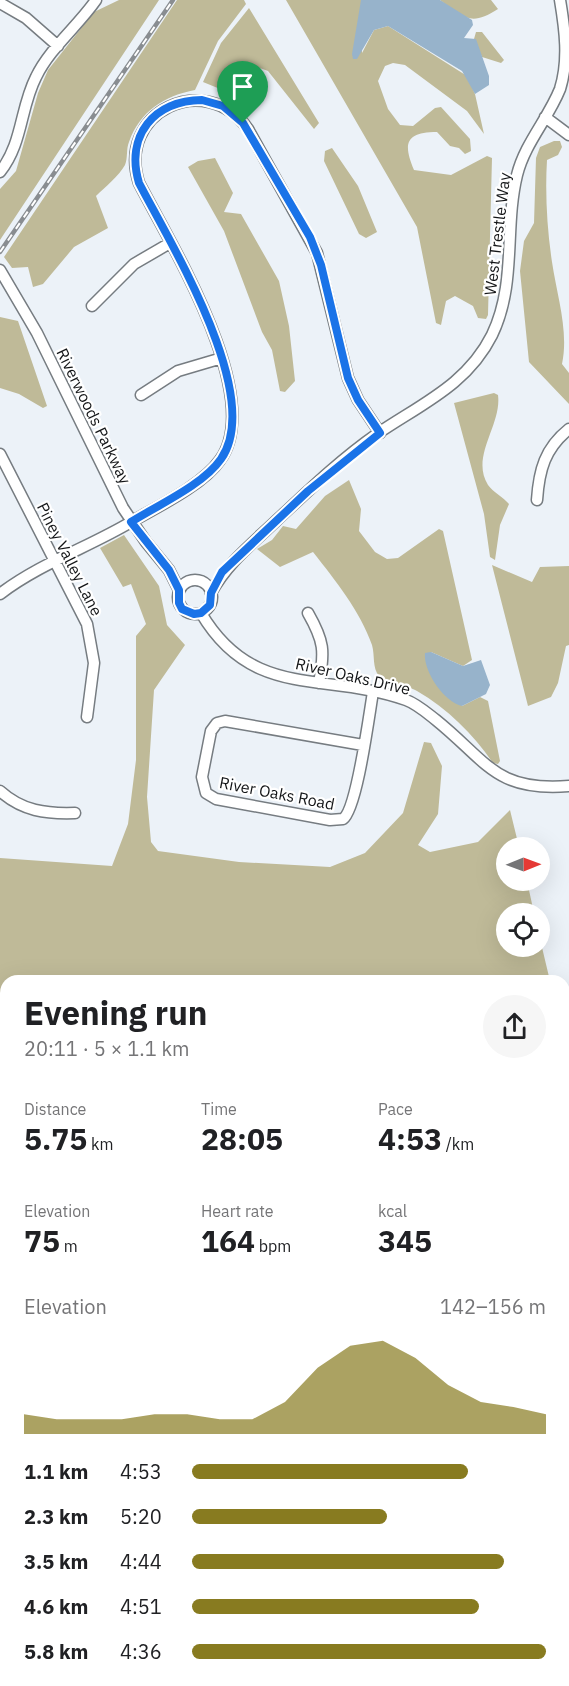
<!DOCTYPE html>
<html lang="en">
<head>
<meta charset="utf-8">
<style>
	:root { --surface:#fff; --page:#f6f6f6; --text:#202124; --muted:#757577; --accent:#887b20 }
	body { margin:0; font-family:"IBM Plex Sans",sans-serif; background:var(--page); color:var(--text); height:100vh; display:flex; flex-direction:column; font-size:22px; white-space:nowrap }
	* { box-sizing:border-box; margin:0 }
	p { font-size:20px; color:var(--muted) }
	.icon { flex:none; width:33px; height:33px; fill:none; stroke:currentColor; stroke-width:2; stroke-linecap:round; stroke-linejoin:round }
	.map { position:relative; flex:1; overflow:hidden }
	.sheet { position:absolute; left:0px; top:975px; width:570px; height:711px; display:flex; flex-direction:column; background:var(--surface); border-radius:18px 18px 0 0; box-shadow:0 6px 24px #0002 }
	.sheet>* { flex:none }
	.needle { width:39px; rotate:89deg }
	.buttons { position:absolute; left:496px; top:837px; display:grid; gap:12px }
	.buttons a { display:grid; place-items:center; width:54px; height:54px; border-radius:50%; background:var(--surface); box-shadow:0 6px 24px #0002; font-size:30px }
	.pin { position:absolute; display:grid; place-items:center; width:51px; height:51px; color:#fff; margin:-62px -26px; border-radius:50% 50% 50% 0; rotate:-45deg; box-shadow:0 0 6px #0007 }
	.pin .icon { rotate:45deg }
	.round { display:grid; place-items:center; flex:none; width:63px; height:63px; border-radius:32px; background:var(--page) }
	.summary { display:flex; align-items:center; justify-content:space-between; height:102px; padding:0 24px }
	h1 { font-size:33px; font-weight:700; line-height:45px }
	.stats { display:grid; grid-template-columns:repeat(3,1fr); gap:9px; height:102px; padding:6px 24px }
	.stats div { display:grid; align-content:center }
	.stats b { font-size:30px; font-weight:700 }
	.stats small { font-size:16px; font-weight:400 }
	.stats p { font-size:16px }
	.chart { height:168px; padding:12px 24px }
	.chart p { display:flex; justify-content:space-between }
	.chart svg { width:100%; height:108px; margin-top:6px; fill:var(--accent); opacity:.7 }
	ul { padding:0 24px; list-style:none; font-size:20px }
	li { display:grid; grid-template-columns:96px 72px 1fr; align-items:center; height:45px }
	li i { height:15px; border-radius:8px; background:var(--accent) }
	.map>svg:first-child { display:block }
	.forest { fill:#bfba98 }
	.water { fill:#97b3cb }
	.lines { fill:none; stroke-linecap:round; stroke-linejoin:round }
	.minor-casing { stroke:#767c81; stroke-width:13 }
	.minor { stroke:#fff; stroke-width:10 }
	.rail-casing { stroke:#898d91; stroke-width:4.5 }
	.rail { stroke:#fff; stroke-width:2; stroke-dasharray:7; stroke-linecap:butt }
	.route-casing { stroke:#fff; stroke-width:12 }
	.route { stroke:#1a73e8; stroke-width:8 }
	.labels { text-anchor:middle; stroke-width:4.5; stroke-linejoin:round; paint-order:stroke }
	.street-label { font-size:16px; fill:#131517; stroke:#fff }
</style>
</head>
<body>
<div class="map">
<svg width="569" height="1686" viewBox="0 0 569 1686">
	<rect width="100%" height="100%" fill="#ecf2f8"/>
	<!-- forest -->
	<path class="forest" d="M119 0H159L0 240V189L16 171 38 93 48 70 94 12Z
		M177 0H244L246 4 218 41 195 90C164 96 140 111 129 142 126 149 128 158 125 165 119 176 105 187 96 196L108 228 74 247 43 284 33 287 28 267 12 268 4 257Z
		M286 0H361L362 53 374 30 388 26 467 76 475 94 484 134 467 111 405 65 393 63 385 66 378 81 388 109 400 125 413 126 435 108 441 107 470 139 471 151 465 154 459 148 450 146 437 132C405 132 403 144 414 170L451 175 487 156 492 158 488 315 486 319 478 318 473 306 455 296 446 301 441 325 436 323 417 227Z
		M440 0H491L498 9C472 26 464 19 440 0Z
		M249 8 319 123 314 129 268 71 257 67 225 91 203 82 221 43Z
		M476 32H482L504 60 501 63 482 57 474 39Z
		M554 141H560L562 147 558 155 547 160C545 193 547 229 552 262 557 296 569 331 562 364L569 373V404L529 362 520 271 524 241 534 223 536 158 540 147Z
		M332 148 358 186 377 232 366 238 359 234 324 161 325 151Z
		M215 158 233 193 224 212 241 214 279 281 289 326 295 381 285 392 280 391 272 350 262 332 224 231 188 167 198 161Z
		M0 317 18 321 47 406 43 408 19 394 0 388Z
		M494 393 498 395C502 425 470 456 488 485 493 492 503 497 509 504L500 525 495 560 490 557 484 514 454 403Z
		M349 480 361 509 359 531 375 552 387 559 398 558 439 529 443 531 472 660 463 666 431 652 462 706 480 697 488 701 500 761 498 764 493 763C473 734 448 709 417 691 405 684 388 686 379 676 372 668 375 655 372 645 360 611 335 580 313 552L280 567 257 549 272 540 283 526 296 529 325 496Z
		M124 535 159 586 167 625 185 645 154 690 147 797 151 842 158 851 239 862 330 867 365 853 403 813 424 742 431 743 442 766 438 814 418 845 430 852 478 842 510 810 519 847 507 848V880L527 881 534 913 507 914V946H540V939L550 981H6V1165L0 1143V858L112 866 128 824 136 760V636L146 624 131 584 123 587 100 548Z
		M492 565 532 582 540 567 569 566V645L566 646 558 683 551 697 528 706Z
		M564 1043 569 1064V1686H0V1573L6 1548V1680H564Z
		M0 1190 6 1216V1495L0 1525Z"/>
	<!-- water -->
	<path class="water" d="M361 0H440L472 20 473 25 464 38 476 39 489 76V85L475 94 462 71 388 26 374 30 357 59H353L352 54Z
		M431 652 463 666 481 660 490 685 486 694 462 706C444 702 423 671 425 653Z"/>
	<g class="lines">
		<defs>
			<path id="minor" d="M0 3 26 18 58 46
				M545 117 569 135
				M0 172C23 143 20 108 36 77 50 48 78 26 96 0
				M0 270 37 333 123 508 146 542 169 570 179 590
				M92 306 134 264 170 243
				M141 395 178 371 222 358
				M0 454 87 624 94 663 87 717
				M537 500C539 470 545 448 569 429
				M178 597a17 17 0 1 1 34 0a17 17 0 1 1-34 0Z
				M211 593C227 563 253 543 277 520 309 490 341 459 377 434 421 404 467 385 492 335 517 283 504 228 517 175 525 143 548 119 560 89 569 60 565 30 560 0
				M0 594C39 564 89 547 131 522 157 507 203 485 220 460 266 397 170 243 139 183 116 112 205 69 248 129L317 253 348 378 358 400 380 433
				M201 613C253 701 325 671 406 700 417 704 427 713 436 720 487 761 495 792 569 786
				M308 613C324 641 325 651 319 683
				M363 745 225 721 217 723 211 731 202 777 206 793 216 799 330 820 343 819C357 809 369 715 373 692
				M0 791C22 811 46 814 75 813"/>
		</defs>
		<!-- minor casing -->
		<use href="#minor" class="minor-casing"/>
		<!-- minor -->
		<use href="#minor" class="minor"/>
		<defs>
			<path id="rail" d="M0 252 173 0
				M0 1170 6 1190
				M0 1543 6 1519"/>
		</defs>
		<!-- rail casing -->
		<use href="#rail" class="rail-casing"/>
		<!-- rail -->
		<use href="#rail" class="rail"/>
	</g>
	<g class="lines">
		<defs>
			<path id="route" d="M202 100 223 106 243 123 310 237 321 265 348 378 358 400 380 433 308 491 222 572 211 593 210 605 201 613 194 614 182 609 179 603V590L169 570 131 522C158 505 203 485 221 459 265 396 170 243 139 183 125 136 154 100 202 100Z"/>
		</defs>
		<!-- route casing -->
		<use href="#route" class="route-casing"/>
		<!-- route -->
		<use href="#route" class="route"/>
	</g>
	<g class="labels">
		<!-- street labels -->
		<g class="street-label">
			<text transform="translate(497 234) rotate(-83)" y="6">West Trestle Way</text>
			<text transform="translate(94 416) rotate(64)" y="6">Riverwoods Parkway</text>
			<text transform="translate(70 559) rotate(63)" y="6">Piney Valley Lane</text>
			<text transform="translate(353 676) rotate(13)" y="6">River Oaks Drive</text>
			<text transform="translate(277 793) rotate(11)" y="6">River Oaks Road</text>
		</g>
	</g>
</svg>
<div class="buttons">
<a><svg class="needle" viewBox="-14 -14 28 28"><path d="M0-13l5 13h-10z" fill="#e53935"/><path d="M0 13l5-13h-10z" fill="#757577"/></svg></a>
<a><svg class="icon" aria-label="locate" viewBox="0 0 24 24"><circle cx="12" cy="12" r="6"/><path d="M12 2v4M12 18v4M2 12h4M18 12h4"/></svg></a>
</div>
<div class="pin" style="left:243px;top:123px;background:#1e9e55"><svg class="icon" aria-label="arrive" viewBox="0 0 24 24"><path d="M6 21V4h12l-3 4 3 4H6"/></svg></div>
<section class="sheet">
<div class="summary"><div><h1>Evening run</h1><p>20:11 · 5 × 1.1 km</p></div><a class="round"><svg class="icon" aria-label="share" viewBox="0 0 24 24"><path d="M12 15V3M7 8l5-5 5 5M5 13v7h14v-7"/></svg></a></div>
<div class="stats">
<div><p>Distance</p><b>5.75<small> km</small></b></div>
<div><p>Time</p><b>28:05</b></div>
<div><p>Pace</p><b>4:53<small> /km</small></b></div>
</div>
<div class="stats">
<div><p>Elevation</p><b>75<small> m</small></b></div>
<div><p>Heart rate</p><b>164<small> bpm</small></b></div>
<div><p>kcal</p><b>345</b></div>
</div>
<div class="chart"><p><span>Elevation</span>142–156 m</p>
<svg viewBox="0 0 160 44" preserveAspectRatio="none"><path d="M0 44V36L10 38L20 38L30 38L40 36L50 36L60 38L70 38L80 31L90 17L100 8L110 6L120 13L130 24L140 31L150 33L160 36V44z"/></svg>
</div>
<ul>
<li><b>1.1 km</b>4:53<i style="width:78%"></i></li>
<li><b>2.3 km</b>5:20<i style="width:55%"></i></li>
<li><b>3.5 km</b>4:44<i style="width:88%"></i></li>
<li><b>4.6 km</b>4:51<i style="width:81%"></i></li>
<li><b>5.8 km</b>4:36<i style="width:100%"></i></li>
</ul>
</section>
</div>
</body>
</html>
